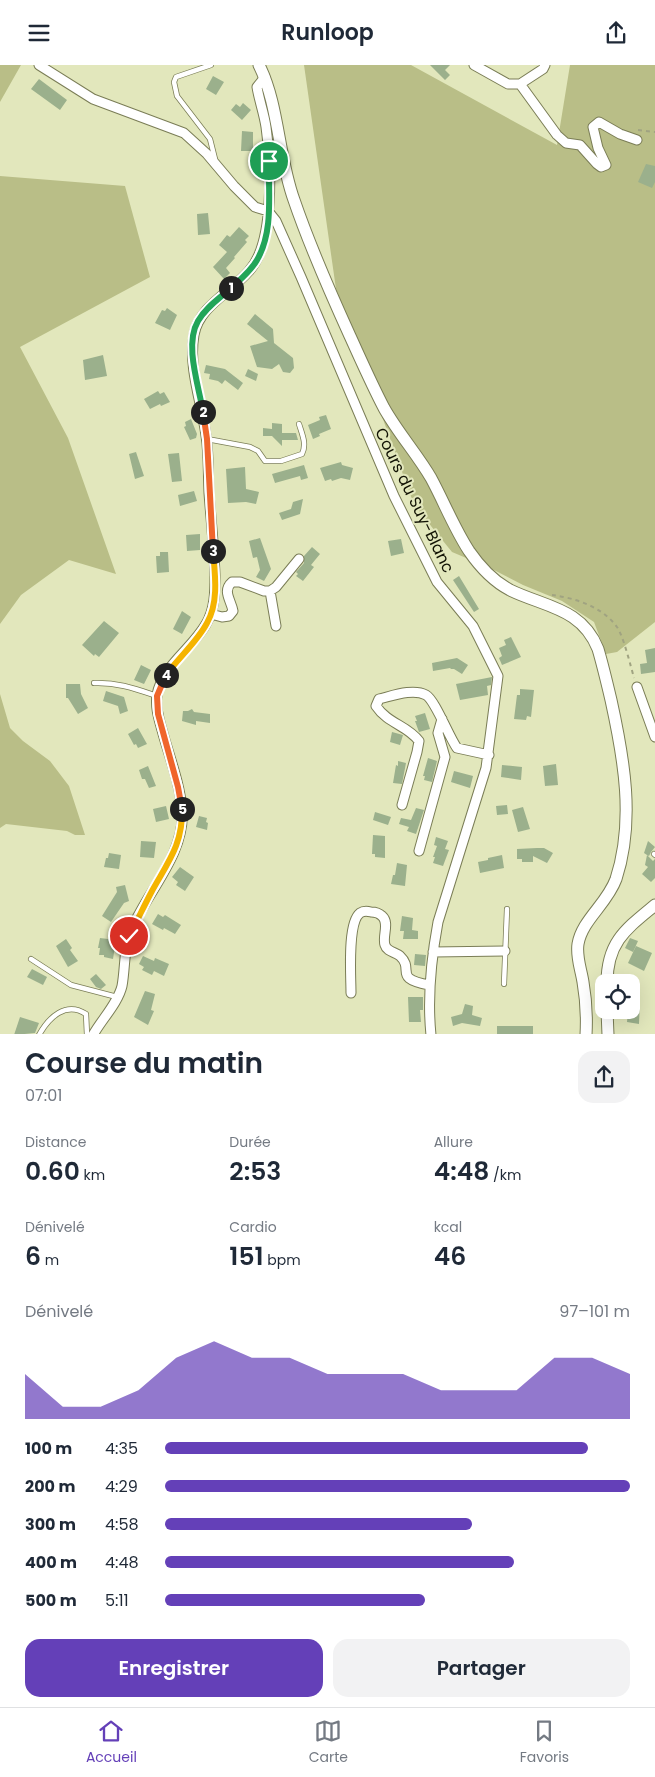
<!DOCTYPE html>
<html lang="fr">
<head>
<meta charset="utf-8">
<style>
	:root { --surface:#fff; --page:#f2f2f3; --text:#1f2937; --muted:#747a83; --line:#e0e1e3; --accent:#6440b8 }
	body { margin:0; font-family:Poppins,sans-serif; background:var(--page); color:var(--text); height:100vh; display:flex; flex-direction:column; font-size:19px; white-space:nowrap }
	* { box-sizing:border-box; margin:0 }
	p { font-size:16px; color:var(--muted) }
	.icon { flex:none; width:28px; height:28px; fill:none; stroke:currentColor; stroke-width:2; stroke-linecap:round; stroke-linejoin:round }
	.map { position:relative; height:969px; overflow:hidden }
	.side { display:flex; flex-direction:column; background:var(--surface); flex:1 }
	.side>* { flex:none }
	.tools { position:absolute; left:595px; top:909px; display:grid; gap:10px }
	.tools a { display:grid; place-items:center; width:45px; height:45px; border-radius:10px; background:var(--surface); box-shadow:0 5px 20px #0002; font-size:25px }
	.pin { position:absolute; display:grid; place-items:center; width:42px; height:42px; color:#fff; margin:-21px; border:2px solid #fff; border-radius:50%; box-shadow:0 1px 5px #0007 }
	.km { position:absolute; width:25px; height:25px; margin:-12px; border-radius:50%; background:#222; color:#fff; font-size:14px; line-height:25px; text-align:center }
	.round { display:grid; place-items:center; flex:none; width:52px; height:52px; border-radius:15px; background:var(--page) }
	.headline { display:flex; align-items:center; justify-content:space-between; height:85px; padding:0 25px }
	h1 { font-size:28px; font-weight:600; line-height:38px }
	.figures { display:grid; grid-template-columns:repeat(3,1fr); gap:8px; height:85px; padding:5px 25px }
	.figures div { display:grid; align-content:center }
	.figures b { font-size:25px; font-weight:600 }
	.figures small { font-size:14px; font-weight:400 }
	.figures p { font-size:14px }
	.chart { height:140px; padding:10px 25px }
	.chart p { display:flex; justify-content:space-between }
	.chart svg { width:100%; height:90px; margin-top:5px; fill:var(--accent); opacity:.7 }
	.button { display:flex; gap:10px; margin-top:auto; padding:10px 25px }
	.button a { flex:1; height:58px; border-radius:15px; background:var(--accent); color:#fff; font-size:20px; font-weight:600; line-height:58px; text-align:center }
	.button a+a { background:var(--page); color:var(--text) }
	ul { padding:0 25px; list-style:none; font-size:16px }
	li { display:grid; grid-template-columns:80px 60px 1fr; align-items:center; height:38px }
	li i { height:12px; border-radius:6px; background:var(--accent) }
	header { display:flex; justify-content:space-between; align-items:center; height:65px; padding:0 25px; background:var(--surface); font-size:22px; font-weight:600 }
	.menu { display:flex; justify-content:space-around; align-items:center; height:70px; border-top:1px solid var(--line); background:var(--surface); font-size:14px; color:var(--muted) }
	.menu a { display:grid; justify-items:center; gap:2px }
	.menu .current { color:var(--accent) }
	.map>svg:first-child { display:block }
	.green { fill:#b9be87 }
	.building { fill:#9bb08c }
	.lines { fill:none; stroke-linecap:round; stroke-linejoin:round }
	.service-casing { stroke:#7a7d56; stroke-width:6 }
	.minor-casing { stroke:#7a7d56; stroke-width:11 }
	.secondary-casing { stroke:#7a7d56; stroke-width:13 }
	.path { stroke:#a0a381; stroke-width:2; stroke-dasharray:4 4; stroke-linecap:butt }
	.service { stroke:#fff; stroke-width:4.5 }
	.minor { stroke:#fff; stroke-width:9 }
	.secondary { stroke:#fff; stroke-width:11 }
	.split-1-casing { stroke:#fff; stroke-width:10 }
	.split-2-casing { stroke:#fff; stroke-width:10 }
	.split-3-casing { stroke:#fff; stroke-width:10 }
	.split-4-casing { stroke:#fff; stroke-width:10 }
	.split-5-casing { stroke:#fff; stroke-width:10 }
	.split-6-casing { stroke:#fff; stroke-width:10 }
	.split-1 { stroke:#22a559; stroke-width:6 }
	.split-2 { stroke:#22a559; stroke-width:6 }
	.split-3 { stroke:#f0652b; stroke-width:6 }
	.split-4 { stroke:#f5b400; stroke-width:6 }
	.split-5 { stroke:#f0652b; stroke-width:6 }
	.split-6 { stroke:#f5b400; stroke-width:6 }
	.labels { text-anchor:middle; stroke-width:4; stroke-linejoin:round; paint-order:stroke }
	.street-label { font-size:16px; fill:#121304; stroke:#e2e7bc }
</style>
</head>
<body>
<header><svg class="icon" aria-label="menu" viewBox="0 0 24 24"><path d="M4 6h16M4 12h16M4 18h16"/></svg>Runloop<svg class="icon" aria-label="share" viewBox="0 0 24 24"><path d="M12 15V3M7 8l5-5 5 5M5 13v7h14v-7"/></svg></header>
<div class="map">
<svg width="655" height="970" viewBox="0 0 655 970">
	<rect width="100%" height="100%" fill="#e2e7bc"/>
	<!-- green -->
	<path class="green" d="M0 0H21L0 37Z
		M304 0H411L557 80 570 0H655V557L617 587 606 589 594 557 562 536 523 520 490 503 452 487 414 440 336 224Z
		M0 111 125 121 150 212 20 282 68 373 116 509 69 495 21 530 0 559Z
		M0 629 10 663 23 676 50 696 69 721 85 770H75L67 766 6 759 0 763Z"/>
	<!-- building -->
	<path class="building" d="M430 0H450L445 5 450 10 445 15Z
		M213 11 224 17 216 30 206 24Z
		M39 14 67 35 60 45 31 24Z
		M243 38 251 45 242 55 231 45 236 39 240 42Z
		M242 66 253 67V86H241Z
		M646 99 655 101V117L652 123 638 117Z
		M208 148 210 169 198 170 197 149Z
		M239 162 249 171 245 175 247 177 234 192 235 193 226 203 230 208 224 214 213 202 227 187 219 180 227 170 230 172Z
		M167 243 177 250 170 265 155 258 162 245 165 246Z
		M255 249 273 264 274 278 293 293 294 303 290 308 283 307 279 299 272 304 257 302 250 281 268 276 247 259Z
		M103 290 107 311 85 315 83 295Z
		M206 300 225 304 243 318 238 325 225 315 222 319 218 316 209 314 210 309 204 308Z
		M248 304 258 309 256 316 245 311Z
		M158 326 160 329 164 327 170 337 161 341 160 339 150 344 144 334Z
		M326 350 331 364 319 369 320 371 313 374 308 360 320 355 319 352Z
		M191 354 197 369 196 373 190 375 184 362 186 361 185 357Z
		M272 358 282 359V368H296L298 375H282V381L272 371H263V363L272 364Z
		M136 387 144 411 135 414 129 389Z
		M179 388 182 416 172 417 168 389Z
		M341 397 342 400 353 403 350 415 341 413 332 416 331 414 325 416 320 403Z
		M304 400 308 413 301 415 300 411 275 418 272 409Z
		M245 402 246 424 259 427 256 439 246 437 228 438 226 404Z
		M194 426 197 436 180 441 178 430Z
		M303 434 300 449 282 455 279 448 291 444 293 437Z
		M200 469V485L187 486 186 470Z
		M260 473 271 504 264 516 256 512 260 505 257 492 253 493 249 476Z
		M401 474 404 488 391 491 388 476Z
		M312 482 320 489 311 500 314 502 303 516 296 511 298 509 296 507 304 498V491Z
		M160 487H168L169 507 157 508 156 491H160Z
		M459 511 479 544 474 547 453 515Z
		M182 546 191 552 182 569 173 564Z
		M104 556 119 568 99 592 95 589 94 591 82 580Z
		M511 572 521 592 502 600 499 593 502 591 499 583 506 580 504 575Z
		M655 583V607L641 609 640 599 647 598 645 585Z
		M457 593 468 600 462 609 454 604H451L450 603 433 606 432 598Z
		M141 600 151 605 144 619 134 615Z
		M492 612 491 620 487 621 488 630 460 635 456 619Z
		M66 619H80L81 629 88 643 78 649 68 633H66Z
		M520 624 534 625 531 652 527 651 526 655 514 654 517 630H520Z
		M106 626 124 632 128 646 120 649 118 641 103 636Z
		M192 644 194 647 210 649V658L196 656V660L182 656 183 646H188Z
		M425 648 430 664 419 667 415 656H417L415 651Z
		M138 663 147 679 138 683 136 679 134 680 128 669Z
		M392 667 403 670 400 680 390 677Z
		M428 693 437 696 432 717 424 715 425 711H423Z
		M398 696 406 698 402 719 393 718 396 700 398 701Z
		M556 699 558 720 545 721 543 701Z
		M502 700 522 702 521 715 501 712Z
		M148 701 156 721 149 723 145 714H142L139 705Z
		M454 706 473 711 470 723 451 717Z
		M507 740 508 749 497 750 496 741Z
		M166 741 169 754 156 757 153 744Z
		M523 742 530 764 518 767 512 745Z
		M416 743 424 745 416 769 407 766 409 762 399 759 401 753 411 755Z
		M375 747 391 752 388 760 373 755Z
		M199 751 207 753 206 757 208 758 207 765 196 762Z
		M373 770 385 771V793L375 792V789H372Z
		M436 772 448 776 445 784 449 785 443 801 433 798 435 792H433L437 781 434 780Z
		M141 776 156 777 154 793 140 792Z
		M648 776 655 782 651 787 649 791 647 790 653 796 655 794V813L651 817 642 809 648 802 645 800 647 790 644 788Z
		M537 783H544L553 788 547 798 533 791V797H522V794H517V784Z
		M109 788 121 790 119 804 104 802 106 793H108Z
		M502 790 504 803 480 808 478 797 488 795V793Z
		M397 798 407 800 405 821 391 819 393 810H395Z
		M180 802 194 812 185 826 176 820 178 817 172 812Z
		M125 820 129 836 124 838 111 857 102 851 117 827 116 822Z
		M158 849 163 852 165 850 181 860 175 869 164 863 163 865 152 859Z
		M402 851 413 853 412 865 418 866V874H403L404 866H400Z
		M100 873 116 875 113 894 104 892V890H99L100 883H98Z
		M630 873 638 876 633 887 625 883Z
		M66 874 72 883 70 885 78 896 68 902 56 881Z
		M636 881 652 888 644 906 628 898Z
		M415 889 426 890 425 901 414 900Z
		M143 891 154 896 155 893 169 899 164 911 154 906 152 910 142 905 144 902 139 899Z
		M32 904 47 912 43 920 27 912Z
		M96 909 106 920 101 924 96 922 90 914Z
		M145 926 155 929 151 945 154 946 148 960 134 952Z
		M408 932H423V945H420L421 957H409Z
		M633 934H640L639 959 627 957 628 945H631V935Z
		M465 939 473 941 472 950 482 953 480 961 462 958 453 961 451 952 462 949Z
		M20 952 39 958 35 968 14 970Z
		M497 961H533V970H497Z"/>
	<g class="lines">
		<defs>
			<path id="service" d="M211 0 176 12 174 17 177 31 210 74 215 94
				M207 374 250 382 258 386 265 396H281L302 389C307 379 302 369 299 359
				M94 618C117 617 136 624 157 631
				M654 789 655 790
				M31 894 71 920 117 932
				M504 919 507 844
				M39 970C49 952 66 936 86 949L87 970"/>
			<path id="minor" d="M39 0 93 34 184 68 207 89 234 121 255 142 268 146 276 156 301 212 394 431 437 517 473 561 498 611 486 703 438 857C431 895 427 931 431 970
				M474 0 508 19H520L543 4 545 0
				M520 19 557 70 566 78 580 80 597 99 601 102 606 100 598 83 593 62 599 57 620 69 637 75
				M270 526 276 561
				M211 549 222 552 229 551 233 546C231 535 222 526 232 517H240L264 526H270L276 522 299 494
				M637 622 655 672
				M402 740 417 687 419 676C407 660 388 659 376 641L379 634C392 631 413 623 426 630 435 635 449 672 457 683L489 690
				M419 786 445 692 438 668 442 654
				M433 887 505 886
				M351 928C351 911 347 858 360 848 363 846 367 846 371 847 374 847 379 848 382 851 390 858 382 871 385 880 387 887 396 887 400 891 415 905 392 913 429 920
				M93 970C102 954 118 938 122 921 125 905 124 886 129 870 144 830 186 790 182 745 180 718 169 691 162 665 159 654 155 642 157 630 162 601 192 584 206 559 215 544 215 526 215 510 214 482 211 455 209 428 208 409 209 390 206 371 202 338 188 304 194 270 199 241 231 227 249 206 275 177 271 99 266 62 264 48 259 35 257 22L265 12"/>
			<path id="secondary" d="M259 0C279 40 278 91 294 135 310 182 330 227 350 271 361 295 372 320 384 343 398 368 417 389 431 413 444 437 454 463 469 486 480 502 493 516 510 525 545 542 582 543 598 584 603 601 607 618 611 635 624 694 635 756 616 814 607 839 582 855 578 879 576 892 581 904 583 917 586 934 587 952 586 970
				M607 918C607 877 626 864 655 840
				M607 945 608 970"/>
		</defs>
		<!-- service casing -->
		<use href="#service" class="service-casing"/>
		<!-- minor casing -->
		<use href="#minor" class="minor-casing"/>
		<!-- secondary casing -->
		<use href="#secondary" class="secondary-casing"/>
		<!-- path -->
		<path class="path" d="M638 65 655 67
			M552 530C575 533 603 542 617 562 623 570 631 602 634 613"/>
		<!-- service -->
		<use href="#service" class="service"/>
		<!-- minor -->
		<use href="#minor" class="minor"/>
		<!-- secondary -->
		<use href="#secondary" class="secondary"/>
	</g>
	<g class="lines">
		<defs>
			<path id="split-1" d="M231 223C241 214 251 206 257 195 274 166 268 127 269 96"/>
			<path id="split-2" d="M203 347C199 321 184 280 198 256 206 242 220 233 231 223"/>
			<path id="split-3" d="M203 347 207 374 213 486"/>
			<path id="split-4" d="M166 610C179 592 197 577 207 558 219 537 215 509 213 486"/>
			<path id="split-5" d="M166 610 157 631 158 649 178 722 182 744"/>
			<path id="split-6" d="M129 871C137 856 144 841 152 826 168 797 183 779 182 744"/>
		</defs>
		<!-- split-1 casing -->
		<use href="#split-1" class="split-1-casing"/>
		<!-- split-2 casing -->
		<use href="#split-2" class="split-2-casing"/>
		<!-- split-3 casing -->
		<use href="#split-3" class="split-3-casing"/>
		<!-- split-4 casing -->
		<use href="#split-4" class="split-4-casing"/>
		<!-- split-5 casing -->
		<use href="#split-5" class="split-5-casing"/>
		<!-- split-6 casing -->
		<use href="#split-6" class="split-6-casing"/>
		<!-- split-1 -->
		<use href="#split-1" class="split-1"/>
		<!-- split-2 -->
		<use href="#split-2" class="split-2"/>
		<!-- split-3 -->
		<use href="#split-3" class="split-3"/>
		<!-- split-4 -->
		<use href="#split-4" class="split-4"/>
		<!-- split-5 -->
		<use href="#split-5" class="split-5"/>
		<!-- split-6 -->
		<use href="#split-6" class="split-6"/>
	</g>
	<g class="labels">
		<!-- street labels -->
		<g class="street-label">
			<text transform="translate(415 435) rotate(64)" y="6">Cours du Suy-Blanc</text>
		</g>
	</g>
</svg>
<div class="tools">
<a><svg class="icon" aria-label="locate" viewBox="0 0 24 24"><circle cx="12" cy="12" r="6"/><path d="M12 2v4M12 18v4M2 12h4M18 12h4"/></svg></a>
</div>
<div class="pin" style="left:269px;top:96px;background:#1e9e55"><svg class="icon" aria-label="arrive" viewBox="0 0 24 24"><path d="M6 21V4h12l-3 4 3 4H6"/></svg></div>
<div class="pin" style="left:129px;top:871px;background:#d93025"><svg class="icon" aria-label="check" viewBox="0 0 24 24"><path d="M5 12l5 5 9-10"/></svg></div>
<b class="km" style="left:231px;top:223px">1</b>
<b class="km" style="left:203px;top:347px">2</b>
<b class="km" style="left:213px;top:486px">3</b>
<b class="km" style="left:166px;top:610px">4</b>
<b class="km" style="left:182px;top:744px">5</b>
</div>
<section class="side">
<div class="headline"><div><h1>Course du matin</h1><p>07:01</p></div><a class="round"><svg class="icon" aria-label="share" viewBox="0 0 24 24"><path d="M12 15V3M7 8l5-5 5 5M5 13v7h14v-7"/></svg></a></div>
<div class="figures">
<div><p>Distance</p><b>0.60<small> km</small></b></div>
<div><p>Durée</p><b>2:53</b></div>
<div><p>Allure</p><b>4:48<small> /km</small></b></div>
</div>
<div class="figures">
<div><p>Dénivelé</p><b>6<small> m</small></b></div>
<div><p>Cardio</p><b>151<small> bpm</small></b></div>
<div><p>kcal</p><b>46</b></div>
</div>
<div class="chart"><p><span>Dénivelé</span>97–101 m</p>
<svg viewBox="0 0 160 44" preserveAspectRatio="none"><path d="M0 44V22L10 38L20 38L30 30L40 14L50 6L60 14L70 14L80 22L90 22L100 22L110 30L120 30L130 30L140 14L150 14L160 22V44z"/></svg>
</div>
<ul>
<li><b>100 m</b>4:35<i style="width:91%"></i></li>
<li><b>200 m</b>4:29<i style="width:100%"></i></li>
<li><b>300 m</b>4:58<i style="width:66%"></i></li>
<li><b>400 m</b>4:48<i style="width:75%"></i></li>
<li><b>500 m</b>5:11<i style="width:56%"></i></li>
</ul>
<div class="button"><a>Enregistrer</a><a>Partager</a></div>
</section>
<nav class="menu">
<a class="current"><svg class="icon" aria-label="home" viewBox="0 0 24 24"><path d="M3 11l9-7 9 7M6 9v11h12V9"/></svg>Accueil</a>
<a><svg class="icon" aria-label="map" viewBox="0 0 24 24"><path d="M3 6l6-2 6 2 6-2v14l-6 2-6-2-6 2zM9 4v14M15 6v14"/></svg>Carte</a>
<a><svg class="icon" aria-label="saved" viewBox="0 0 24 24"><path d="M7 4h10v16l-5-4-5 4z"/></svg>Favoris</a>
</nav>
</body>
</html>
